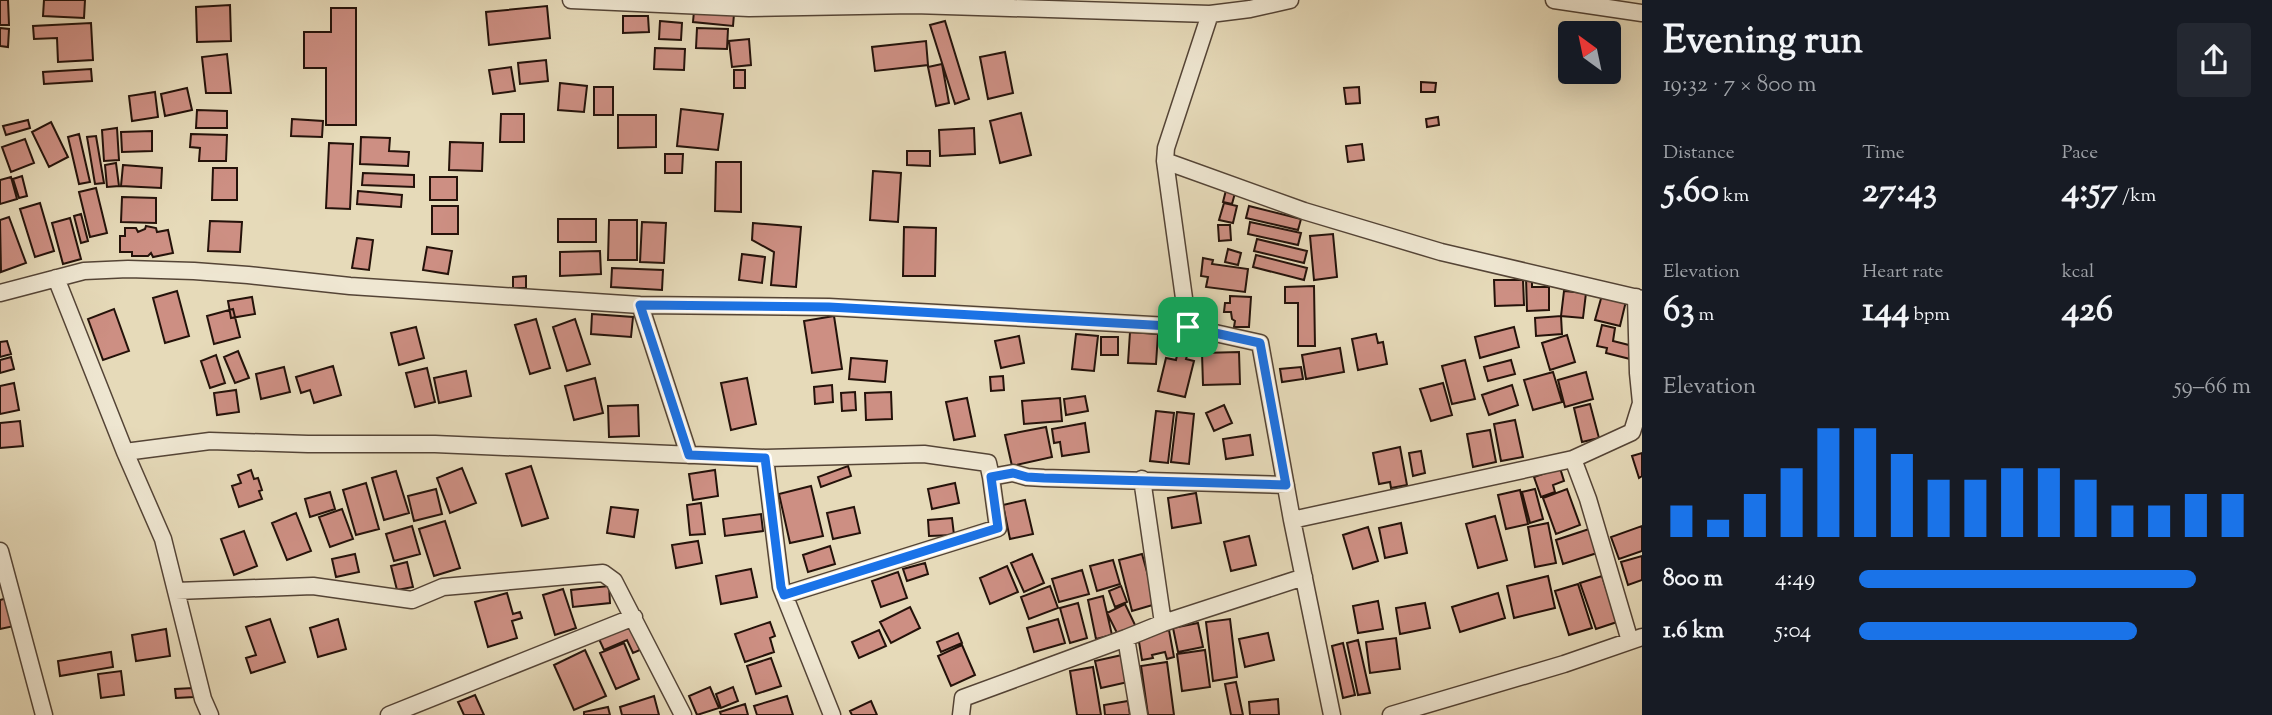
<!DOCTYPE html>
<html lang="en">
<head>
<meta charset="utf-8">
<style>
	:root { --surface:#171b24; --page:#242831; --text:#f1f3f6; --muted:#9ea1a6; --accent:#1a73e8 }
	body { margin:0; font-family:"Sorts Mill Goudy",serif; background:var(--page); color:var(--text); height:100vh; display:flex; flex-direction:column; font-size:26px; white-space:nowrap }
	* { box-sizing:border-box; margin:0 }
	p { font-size:23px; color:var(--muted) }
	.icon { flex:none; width:38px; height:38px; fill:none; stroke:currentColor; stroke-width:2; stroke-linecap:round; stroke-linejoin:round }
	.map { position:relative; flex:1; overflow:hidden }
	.side { display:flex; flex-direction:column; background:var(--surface); width:630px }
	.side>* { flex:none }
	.needle { width:46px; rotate:327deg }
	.fabs { position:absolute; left:1558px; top:21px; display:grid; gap:14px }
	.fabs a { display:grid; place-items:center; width:63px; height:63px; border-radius:7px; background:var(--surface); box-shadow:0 7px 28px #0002; font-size:35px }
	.pin { position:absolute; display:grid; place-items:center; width:60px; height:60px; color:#fff; margin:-30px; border-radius:14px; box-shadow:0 4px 10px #0006 }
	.round { display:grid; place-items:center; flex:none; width:74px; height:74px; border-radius:7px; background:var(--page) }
	.summary { display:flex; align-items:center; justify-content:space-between; height:119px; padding:0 21px }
	h1 { font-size:38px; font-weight:700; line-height:52px }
	.stats { display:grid; grid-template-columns:repeat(3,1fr); gap:10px; height:119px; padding:7px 21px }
	.stats div { display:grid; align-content:center }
	.stats b { font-size:35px; font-weight:700 }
	.stats small { font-size:19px; font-weight:400 }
	.stats p { font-size:19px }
	.chart { height:196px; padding:14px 21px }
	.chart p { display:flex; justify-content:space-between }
	.chart svg { width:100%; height:126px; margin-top:7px; stroke:var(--accent); stroke-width:6 }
	ul { padding:0 21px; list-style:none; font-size:23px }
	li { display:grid; grid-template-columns:112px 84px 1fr; align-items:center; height:52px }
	li i { height:18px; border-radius:9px; background:var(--accent) }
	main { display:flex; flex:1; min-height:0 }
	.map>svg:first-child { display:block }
	.building { fill:#cd8f83; stroke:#24120a; stroke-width:2 }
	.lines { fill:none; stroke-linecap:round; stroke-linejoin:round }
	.minor-casing { stroke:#544436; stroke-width:19 }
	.minor { stroke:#efe7d2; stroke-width:16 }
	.route-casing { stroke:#fff; stroke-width:14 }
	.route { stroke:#1a73e8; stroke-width:9 }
</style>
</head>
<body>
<main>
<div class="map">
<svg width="1642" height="715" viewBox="0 0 1642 715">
	<rect width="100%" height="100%" fill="#e6dab9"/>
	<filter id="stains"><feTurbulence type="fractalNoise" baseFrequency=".00286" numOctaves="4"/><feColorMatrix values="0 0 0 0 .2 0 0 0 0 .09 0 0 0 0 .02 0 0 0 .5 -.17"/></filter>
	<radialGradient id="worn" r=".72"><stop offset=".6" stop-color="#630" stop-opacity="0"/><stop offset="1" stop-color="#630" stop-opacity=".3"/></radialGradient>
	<!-- building -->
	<path class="building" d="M0 0H8L9 25H0Z
		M44 0H85L84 18 43 16Z
		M230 5 231 41 197 42 196 7Z
		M547 6 550 38 489 45 486 12Z
		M331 8H356V125H326V68H304V32H331Z
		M694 11 734 14 733 26 693 22Z
		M623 16H648L649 32 623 33Z
		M660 21 682 23 681 40 659 39Z
		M945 21 969 99 955 104 930 25Z
		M91 23 93 60 58 62 57 38 34 39 33 26Z
		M0 28 9 29 8 47 0 46Z
		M697 28 728 29 727 49 696 48Z
		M749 39 751 65 732 67 729 41Z
		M926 41 928 65 875 71 872 47Z
		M655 48 685 49 684 70 654 69Z
		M1005 52 1013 93 988 99 980 57Z
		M227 54 231 93H206L202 57Z
		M546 60 548 81 520 84 518 63Z
		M942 64 949 103 936 106 928 67Z
		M511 67 515 91 493 94 489 70Z
		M91 69 92 81 44 84 43 72Z
		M734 70H745V88H734Z
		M1421 82 1436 83 1435 92H1421Z
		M560 83 587 86 584 112 558 110Z
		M594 87H613V115H594Z
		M1359 87 1360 103 1346 104 1344 88Z
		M187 88 192 110 165 116 161 94Z
		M155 92 158 117 132 121 129 96Z
		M681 109 723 114 718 150 677 146Z
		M197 110 227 111V128H196Z
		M1021 113 1031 155 1000 163 990 121Z
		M501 114H524V142H500Z
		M618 115H656V147L618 148Z
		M1438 117 1439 125 1427 127 1426 119Z
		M292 119 323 121 322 137 291 136Z
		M28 120 30 128 6 135 3 126Z
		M51 122 68 157 49 167 32 132Z
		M117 128 119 160 104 161 102 130Z
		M974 128 975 154 940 156 939 130Z
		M152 131V151L122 152 121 132Z
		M79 134 90 182 79 184 68 137Z
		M191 134 227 135 226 161H199L200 148 190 147Z
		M96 136 104 183 95 184 87 137Z
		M361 137 390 138 389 151 409 152 408 166 360 164Z
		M25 139 34 163 11 172 2 147Z
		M450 142 483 143 482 171 449 170Z
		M329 143 353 144 350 209 326 208Z
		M1362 144 1364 160 1348 162 1346 146Z
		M907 151H930V166L907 165Z
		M665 154H683L682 173H665Z
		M716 162H741V212L715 211Z
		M116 163 119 186 107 187 105 165Z
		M123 165 162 168 161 188 121 186Z
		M213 168H237V200H212Z
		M873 171 901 173 898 222 870 220Z
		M363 173 414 175V187L362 185Z
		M22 176 27 196 19 198 13 179Z
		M11 177 17 199 0 204V180Z
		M430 177H457V200H430Z
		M96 188 107 233 90 237 79 192Z
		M1226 190 1235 193 1232 204 1223 202Z
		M358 191 402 195 401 207 357 204Z
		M122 197 156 198V223L121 222Z
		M40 203 54 251 35 257 20 209Z
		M1224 203 1237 206 1233 223 1219 220Z
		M432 206H458V234H432Z
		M1249 206 1301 219 1298 230 1246 218Z
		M81 214 88 241 81 243 74 216Z
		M9 217 26 263 1 272 0 220Z
		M70 218 81 259 63 264 52 223Z
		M558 219H596V242H558Z
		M609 220H637V260H608Z
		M210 221 242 222 240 252 208 251Z
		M642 222 666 223 664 263 640 262Z
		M1250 222 1301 233 1298 245 1248 234Z
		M753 223 801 227 796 287 771 285 774 252 752 240Z
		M1218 225H1230L1231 240 1219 241Z
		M146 226 156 228 157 232 168 230 173 253 153 257 151 253 148 256H132V252H120V236H125V228H136L138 232 145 229Z
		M904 227 936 228 935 276H903Z
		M1333 234 1337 277 1314 280 1310 236Z
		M357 238 373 240 369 270 352 268Z
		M1257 239 1307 251 1304 263 1254 251Z
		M427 247 452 251 448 274 423 270Z
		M1228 249 1241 253 1238 265 1225 262Z
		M600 251 601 274 560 276V252Z
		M742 254 765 257 762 283 739 280Z
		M1256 255 1307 268 1304 280 1253 267Z
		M1203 258 1213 260 1212 264 1248 269 1245 292 1206 287 1208 277 1201 276Z
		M612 268 663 270 662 290 611 287Z
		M526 276V288H513V277Z
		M1526 277H1532V287H1549V310L1527 311Z
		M1494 280H1523L1524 305 1495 306Z
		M1314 286 1315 346H1298V303H1285V287Z
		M177 291 189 336 165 343 153 298Z
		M1564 291 1586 293 1583 318 1561 316Z
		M1602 295 1626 301 1620 326 1595 320Z
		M1230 296 1251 297 1249 327H1234L1235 321 1232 319 1231 312H1224L1225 303H1230Z
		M252 297 255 314 231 318 228 301Z
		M114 309 129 351 103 360 88 319Z
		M233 309 240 337 214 344 207 316Z
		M592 314 633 317 631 337 591 334Z
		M834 316 842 369 812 373 804 321Z
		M1561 316 1562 334 1536 336 1535 318Z
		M536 319 550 368 530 374 515 325Z
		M575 319 590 364 567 371 553 327Z
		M1602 325 1615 328 1613 341 1633 346 1630 359 1606 353 1607 348 1597 346Z
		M416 327 424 358 399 365 391 333Z
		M1514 327 1519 347 1480 358 1475 337Z
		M1130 332 1158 334 1156 364 1128 363Z
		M1076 334 1098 336 1094 371 1072 369Z
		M1376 334 1378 343 1383 342 1387 364 1358 370 1352 339Z
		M1567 335 1575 362 1550 370 1542 343Z
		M1019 336 1024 363 1001 368 995 341Z
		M1101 337H1118V355H1101Z
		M7 341 11 354 0 357V342Z
		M1340 348 1344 372 1306 379 1302 355Z
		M238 351 249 378 235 383 224 357Z
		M1178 351 1188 353 1186 359 1194 361 1185 397 1158 391 1166 358 1176 360Z
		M1239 352 1240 384 1203 385 1202 353Z
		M216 355 225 383 210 388 201 361Z
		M11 357 14 369 0 373V360Z
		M851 358 887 361 885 382 849 379Z
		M1465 360 1475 399 1452 404 1442 366Z
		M1511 360 1515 374 1488 381 1484 367Z
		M333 366 341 395 314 403 310 390 301 393 296 377Z
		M284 367 290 392 261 399 256 374Z
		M1301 367 1303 379 1282 382 1280 369Z
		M427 368 435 402 415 407 406 373Z
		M466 371 471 396 439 403 434 378Z
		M1553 372 1562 402 1533 410 1524 380Z
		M1586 372 1593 399 1565 407 1558 380Z
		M1003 376 1004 390 991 391 990 377Z
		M595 378 603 413 574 420 565 386Z
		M747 378 756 424 731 430 721 383Z
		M14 383 19 410 0 414V386Z
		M1443 383 1452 415 1431 421 1420 389Z
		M832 385 833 402 815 404 814 387Z
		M1512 385 1518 405 1489 415 1482 395Z
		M236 390 239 412 217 415 214 393Z
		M855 392 856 410 842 411 841 393Z
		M891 392 892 419 866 420 865 393Z
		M1085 396 1088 411 1066 415 1064 399Z
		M967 398 975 436 954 440 946 402Z
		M1060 398 1062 421 1024 424 1022 401Z
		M1590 404 1599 438 1582 442 1574 408Z
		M638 405 639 436 609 437 608 406Z
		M1224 405 1232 423 1214 431 1206 413Z
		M1156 411 1174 413 1168 463 1150 461Z
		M1177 412 1194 414 1189 464 1171 462Z
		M1515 420 1523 457 1501 461 1494 424Z
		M20 421 23 446 0 448V423Z
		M1085 423 1089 452 1062 456 1060 442 1054 443 1052 429Z
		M1046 427 1052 457 1012 466 1005 435Z
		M1490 430 1496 462 1473 467 1467 434Z
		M1250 435 1253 455 1226 459 1223 439Z
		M1400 447 1407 485 1391 488 1390 482 1379 484 1373 453Z
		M1421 451 1425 473 1413 476 1409 453Z
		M1642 453V476L1639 478 1632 456Z
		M531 466 548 518 522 526 506 474Z
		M848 466 851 476 821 487 818 477Z
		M462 468 476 503 450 513 437 478Z
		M1560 468 1564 481 1553 485 1555 492 1541 497 1534 477Z
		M251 470 254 479 258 478 262 490 259 491 262 499 239 507 232 486 241 483 238 475Z
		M715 470 718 496 693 500 689 474Z
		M396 471 409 513 384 520 372 478Z
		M366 483 379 529 356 535 343 490Z
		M955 483 959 503 932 509 928 489Z
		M811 486 823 536 790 543 779 494Z
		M436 489 442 514 414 521 408 496Z
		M1535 489 1543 519 1530 523 1522 492Z
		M1567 489 1580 525 1556 534 1543 498Z
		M1520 490 1528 524 1506 529 1498 495Z
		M330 492 335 509 310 517 305 499Z
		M1196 493 1201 523 1172 528 1168 498Z
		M1025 500 1033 534 1010 539 1003 505Z
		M701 503 705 534 690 535 687 505Z
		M611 507 638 510 634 537 607 533Z
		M854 507 860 533 833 539 827 513Z
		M342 509 353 539 330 547 319 517Z
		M296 513 311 551 287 560 272 523Z
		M761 514 763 531 725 536 723 519Z
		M1495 516 1507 560 1478 568 1466 524Z
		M952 518 954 535 929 536 928 520Z
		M445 521 460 568 434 576 419 529Z
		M1401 523 1407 553 1385 558 1379 528Z
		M1548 523 1556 563 1535 567 1528 527Z
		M412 526 420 554 394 561 386 534Z
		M1642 526V551L1619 559 1611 537Z
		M1368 527 1378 561 1353 569 1343 535Z
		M1589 529 1597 553 1563 564 1556 540Z
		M244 531 257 566 234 575 221 539Z
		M1249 536 1256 565 1231 571 1224 542Z
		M698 541 702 563 676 568 672 545Z
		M830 546 835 564 808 572 803 555Z
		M355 554 359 572 336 577 332 559Z
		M1032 554 1044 583 1024 592 1011 563Z
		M1142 554 1156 604 1132 611 1119 560Z
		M1642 556V580L1628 585 1621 562Z
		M1113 560 1120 584 1097 591 1090 566Z
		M407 562 413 587 397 590 391 566Z
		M925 563 928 574 907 581 903 569Z
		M1007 566 1018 592 990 604 980 578Z
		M751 569 757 597 721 604 716 576Z
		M1082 570 1089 594 1059 602 1052 579Z
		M898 572 907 598 881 607 872 581Z
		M1548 576 1555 608 1514 618 1507 586Z
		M1602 576 1617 622 1596 629 1580 583Z
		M1578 584 1592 628 1569 635 1555 591Z
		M609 586 610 603 573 607 571 590Z
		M1050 586 1058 608 1029 619 1021 597Z
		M1121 586 1127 602 1115 607 1109 591Z
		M563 589 576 628 555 635 543 595Z
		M507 593 513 614 520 612 522 618 512 621 517 638 488 647 475 602Z
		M1498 593 1505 618 1460 632 1452 607Z
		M1103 596 1112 635 1096 639 1088 600Z
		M7 598 14 626 0 629V600Z
		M1378 601 1383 629 1358 633 1353 606Z
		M1078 603 1087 638 1070 643 1060 608Z
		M1425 603 1430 628 1400 634 1396 608Z
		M1125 604 1136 627 1118 635 1107 613Z
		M910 607 920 628 891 643 880 622Z
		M270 619 285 662 251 673 246 658 256 655 246 627Z
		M338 619 346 649 318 657 310 628Z
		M1058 619 1065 643 1034 652 1027 628Z
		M1230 619 1237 677 1213 681 1206 622Z
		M770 622 775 636 770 638 774 652 745 662 735 634Z
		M1198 623 1203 647 1178 652 1173 628Z
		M630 627 640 650 633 653 627 640 604 650 599 639Z
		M166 629 170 656 136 661 132 635Z
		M879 630 886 646 859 658 852 642Z
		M1169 630 1174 657 1167 659 1165 652 1152 655 1153 658 1142 660 1138 636Z
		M958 633 962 643 941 652 937 642Z
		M1268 633 1274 660 1245 667 1239 639Z
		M1396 638 1400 669 1370 673 1366 642Z
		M1358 640 1370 693 1358 695 1347 643Z
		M624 643 639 679 616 689 600 653Z
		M1343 643 1355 695 1343 698 1332 646Z
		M962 645 975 675 951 686 938 656Z
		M585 650 606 696 574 710 554 665Z
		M1205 650 1210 687 1182 691 1177 654Z
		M111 652 113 667 60 676 58 661Z
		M1122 655 1128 682 1101 688 1095 661Z
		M771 658 781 686 756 694 747 666Z
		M1167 662 1174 715H1148L1141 666Z
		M1093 667 1101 715H1077L1070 671Z
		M121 671 124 695 101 698 98 674Z
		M1236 682 1243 715H1231L1225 684Z
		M710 687 719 708 697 715 689 696Z
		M733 687 738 701 721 708 716 694Z
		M193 688 194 697 176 698 175 689Z
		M475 695 484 715H464L458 702Z
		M654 696 659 715H622L620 707Z
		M787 696 793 715H757L754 706Z
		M1278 699 1279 715H1250L1249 702Z
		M871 701 877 715H852L850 711Z
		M1128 701 1130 715H1105L1104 705Z
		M745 704 748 715H721L720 712Z
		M608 707 610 715H584V712Z"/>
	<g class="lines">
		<defs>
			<path id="minor" d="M571 0 749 8 914 5 1210 14 1250 9 1290 0
				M1554 0 1642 13
				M1165 161 1304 211 1441 252 1642 299
				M56 278 125 452 163 539 203 699 210 715
				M0 293 84 271 128 269 194 271 248 275 350 286 640 305 829 307 1188 327 1260 343 1292 520 1573 459 1588 499 1630 641
				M640 305 689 455
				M1188 327 1165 161 1166 148 1210 14
				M125 452 210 441 308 444H435L765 458 924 454 988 463 991 477 1013 473 1027 477 1044 478 1286 485
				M765 458 781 587 832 715
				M1573 459 1632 432 1641 403 1638 373 1636 297
				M1292 520 1332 715
				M0 551 44 715
				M176 591 313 586 412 600 443 587 603 573 614 581 683 715
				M784 595 998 528 991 477
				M1163 623 1304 577
				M389 715 634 617
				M961 715 963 698 1126 638
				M1139 715 1126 638 1163 623 1142 479
				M1391 715 1564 664 1642 637"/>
		</defs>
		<!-- minor casing -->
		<use href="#minor" class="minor-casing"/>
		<!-- minor -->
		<use href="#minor" class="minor"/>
	</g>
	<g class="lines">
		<defs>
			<path id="route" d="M640 305 829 307 1188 327 1260 343 1286 485 1044 478 1027 477 1013 473 991 477 998 528 784 595 781 587 765 458 689 455Z"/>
		</defs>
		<!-- route casing -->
		<use href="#route" class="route-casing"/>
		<!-- route -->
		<use href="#route" class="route"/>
	</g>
	<rect width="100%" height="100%" filter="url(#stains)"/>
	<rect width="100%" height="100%" fill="url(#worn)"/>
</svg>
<div class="fabs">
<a><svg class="needle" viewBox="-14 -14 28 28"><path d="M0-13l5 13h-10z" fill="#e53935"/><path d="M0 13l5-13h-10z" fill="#9ea1a6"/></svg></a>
</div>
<div class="pin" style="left:1188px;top:327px;background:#1e9e55"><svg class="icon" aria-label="arrive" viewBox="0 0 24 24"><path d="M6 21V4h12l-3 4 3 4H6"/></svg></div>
</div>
<section class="side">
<div class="summary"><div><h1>Evening run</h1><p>19:32 · 7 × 800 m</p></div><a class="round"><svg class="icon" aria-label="share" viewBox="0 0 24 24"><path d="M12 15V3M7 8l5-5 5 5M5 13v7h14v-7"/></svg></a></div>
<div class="stats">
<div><p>Distance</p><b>5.60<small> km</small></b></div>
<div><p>Time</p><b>27:43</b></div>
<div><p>Pace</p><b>4:57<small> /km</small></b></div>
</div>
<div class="stats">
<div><p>Elevation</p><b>63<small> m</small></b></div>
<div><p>Heart rate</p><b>144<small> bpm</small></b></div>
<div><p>kcal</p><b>426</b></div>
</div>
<div class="chart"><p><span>Elevation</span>59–66 m</p>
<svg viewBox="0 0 160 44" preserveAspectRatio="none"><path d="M5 44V33M15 44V38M25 44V29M35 44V20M45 44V6M55 44V6M65 44V15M75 44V24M85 44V24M95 44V20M105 44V20M115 44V24M125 44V33M135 44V33M145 44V29M155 44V29"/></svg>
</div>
<ul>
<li><b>800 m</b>4:49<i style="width:86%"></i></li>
<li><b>1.6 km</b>5:04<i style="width:71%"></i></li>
</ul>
</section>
</main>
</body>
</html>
